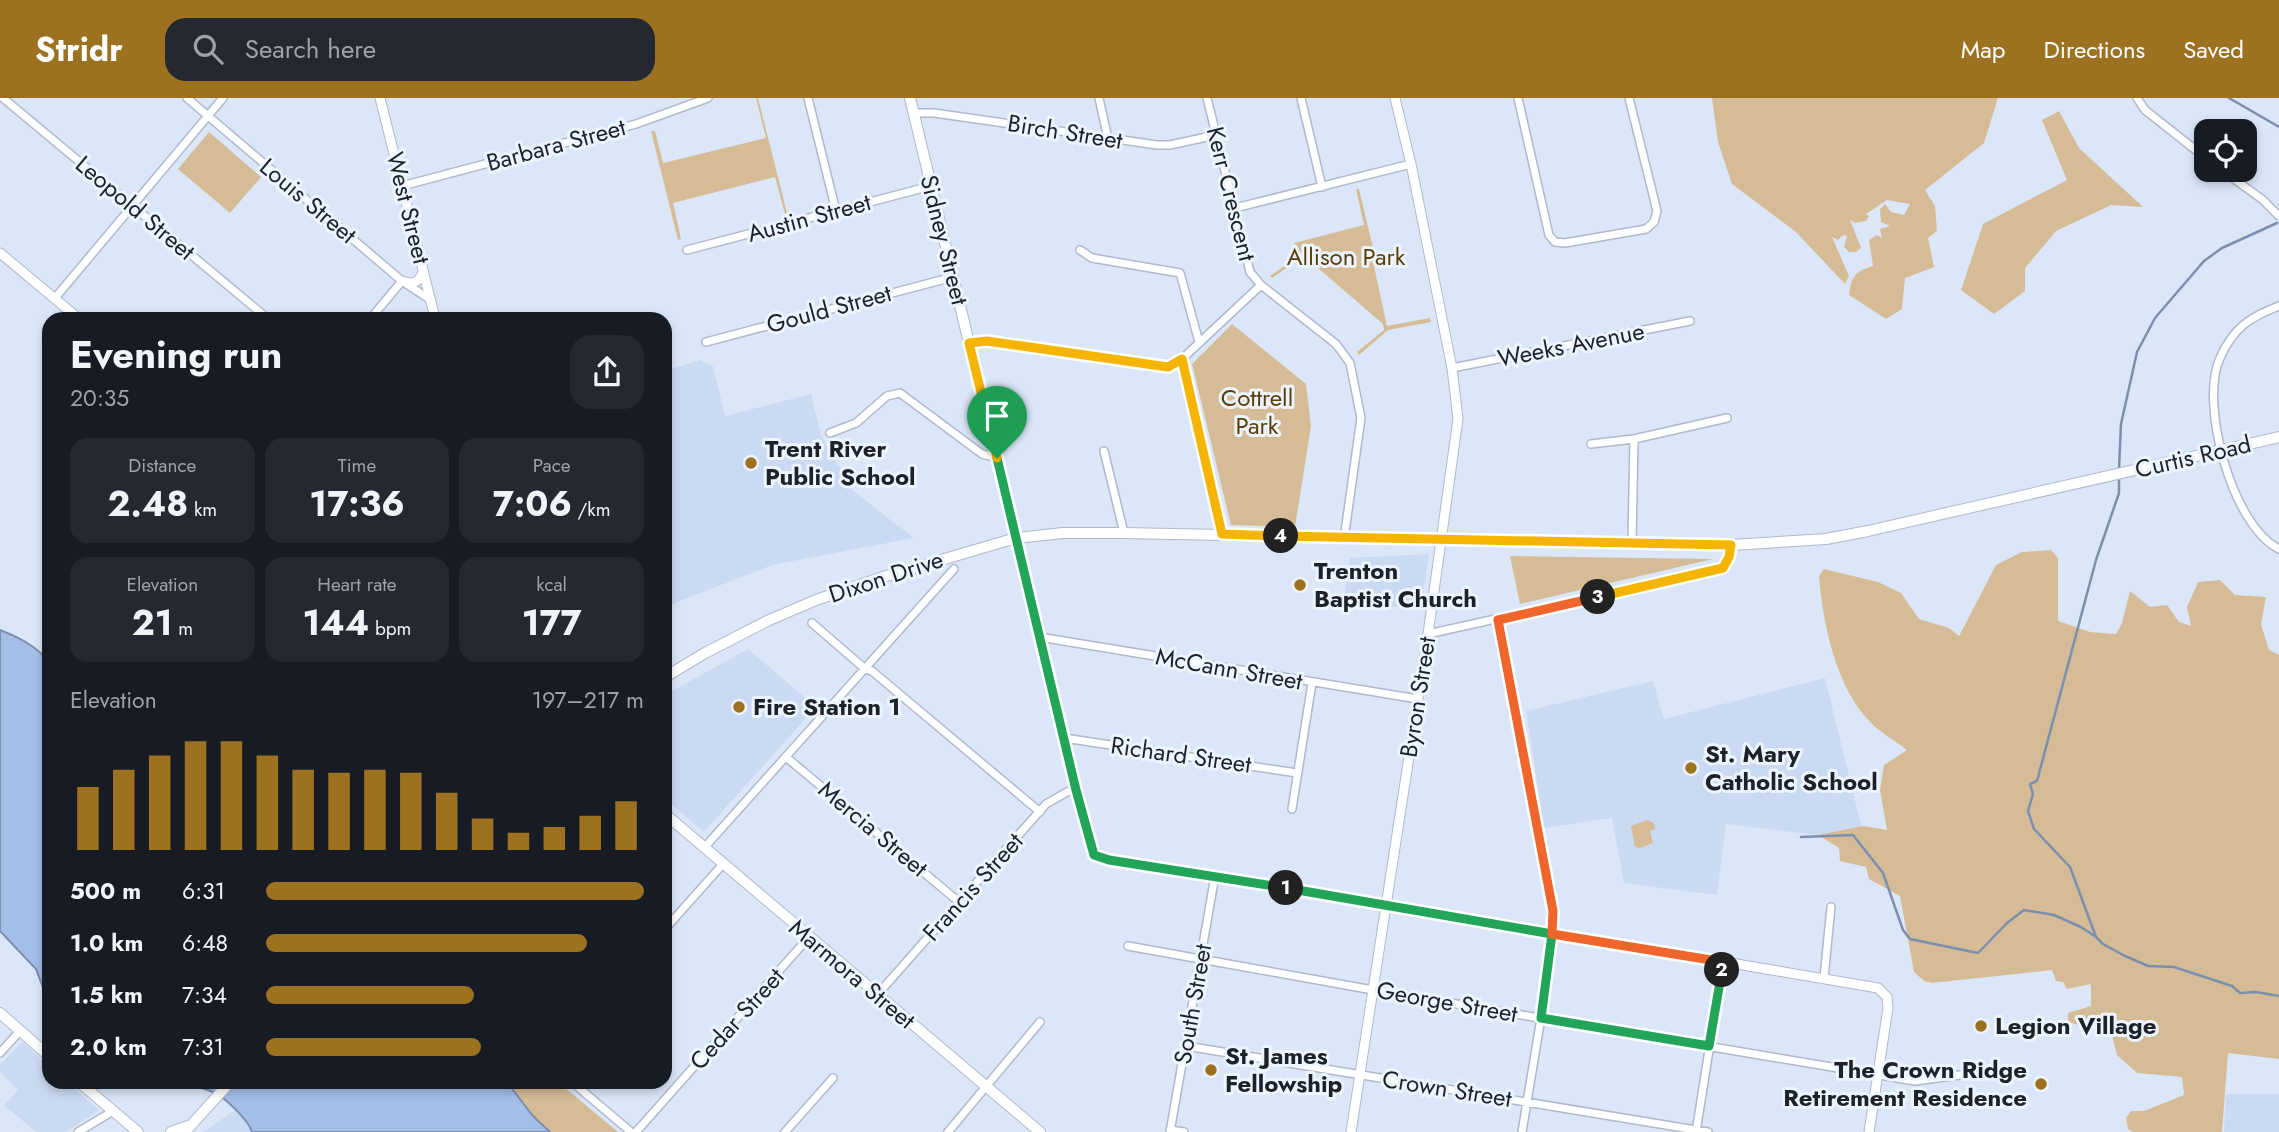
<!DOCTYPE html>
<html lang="en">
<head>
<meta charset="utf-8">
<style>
	:root { --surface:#171b24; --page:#242831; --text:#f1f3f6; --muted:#9ea1a6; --accent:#9c7120 }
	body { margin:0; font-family:Jost,sans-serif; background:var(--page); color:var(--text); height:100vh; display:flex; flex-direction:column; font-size:26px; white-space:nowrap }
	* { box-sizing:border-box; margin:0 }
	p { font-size:23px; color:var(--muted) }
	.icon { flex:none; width:38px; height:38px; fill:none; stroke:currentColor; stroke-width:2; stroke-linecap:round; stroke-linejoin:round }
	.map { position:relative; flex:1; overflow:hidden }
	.panel { position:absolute; left:42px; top:214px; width:630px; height:777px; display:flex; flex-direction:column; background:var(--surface); border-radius:21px; box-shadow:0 4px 10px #0003 }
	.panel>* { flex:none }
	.buttons { position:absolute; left:2194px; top:21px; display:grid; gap:14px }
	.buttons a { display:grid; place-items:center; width:63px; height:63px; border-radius:14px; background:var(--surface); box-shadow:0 4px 10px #0003; font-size:35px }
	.pin { position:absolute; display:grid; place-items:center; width:60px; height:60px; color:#fff; margin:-72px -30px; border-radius:50% 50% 50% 0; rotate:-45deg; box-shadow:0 0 7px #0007 }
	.pin .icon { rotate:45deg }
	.km { position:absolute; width:35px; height:35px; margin:-18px; border-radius:50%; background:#222; color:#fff; font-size:19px; line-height:35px; text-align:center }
	.round { display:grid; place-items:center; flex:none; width:74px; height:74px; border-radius:21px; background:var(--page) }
	.overview { display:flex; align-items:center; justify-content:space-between; height:119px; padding:0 28px }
	h1 { font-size:38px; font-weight:700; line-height:52px }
	.figures { display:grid; grid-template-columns:repeat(3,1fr); gap:10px; height:119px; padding:7px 28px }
	.figures div { display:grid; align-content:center; border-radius:18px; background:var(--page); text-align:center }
	.figures b { font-size:35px; font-weight:700 }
	.figures small { font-size:19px; font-weight:400 }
	.figures p { font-size:19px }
	.chart { height:196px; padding:14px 28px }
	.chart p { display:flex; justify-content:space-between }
	.chart svg { width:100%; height:126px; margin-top:7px; stroke:var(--accent); stroke-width:6 }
	ul { padding:0 28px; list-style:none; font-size:23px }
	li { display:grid; grid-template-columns:112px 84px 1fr; align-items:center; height:52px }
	li i { height:18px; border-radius:9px; background:var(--accent) }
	header { display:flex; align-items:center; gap:42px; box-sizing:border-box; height:98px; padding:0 35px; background:var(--accent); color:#fff }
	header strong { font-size:33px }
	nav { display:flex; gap:38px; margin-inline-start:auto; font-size:24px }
	.search { width:490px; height:63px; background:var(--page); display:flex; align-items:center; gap:18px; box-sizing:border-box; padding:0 24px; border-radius:21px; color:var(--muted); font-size:26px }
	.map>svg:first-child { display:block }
	.built { fill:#cbdaf3 }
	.green { fill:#d5bc96 }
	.water { fill:#a4bee8; stroke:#7c8fae; stroke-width:2 }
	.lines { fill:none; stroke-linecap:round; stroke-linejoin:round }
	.stream { stroke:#7c8fae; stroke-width:2.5 }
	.minor-casing { stroke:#aeb9cb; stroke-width:10 }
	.tertiary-casing { stroke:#aeb9cb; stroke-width:11 }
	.secondary-casing { stroke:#aeb9cb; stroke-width:12 }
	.minor { stroke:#fff; stroke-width:7 }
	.tertiary { stroke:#fff; stroke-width:9 }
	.secondary { stroke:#fff; stroke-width:10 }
	.split-1-casing { stroke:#fff; stroke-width:14 }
	.split-2-casing { stroke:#fff; stroke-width:14 }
	.split-3-casing { stroke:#fff; stroke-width:14 }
	.split-4-casing { stroke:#fff; stroke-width:14 }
	.split-5-casing { stroke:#fff; stroke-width:14 }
	.split-1 { stroke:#22a559; stroke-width:9 }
	.split-2 { stroke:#22a559; stroke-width:9 }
	.split-3 { stroke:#f0652b; stroke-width:9 }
	.split-4 { stroke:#f5b400; stroke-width:9 }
	.split-5 { stroke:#f5b400; stroke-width:9 }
	.poi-dot { fill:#9c7120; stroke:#ecf4ff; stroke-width:2.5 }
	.labels { text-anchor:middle; stroke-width:6; stroke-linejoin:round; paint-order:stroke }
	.street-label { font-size:24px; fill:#1e2228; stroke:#ecf4ff }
	.park-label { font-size:24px; fill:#5a3e06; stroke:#ecf4ff }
	.poi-label { font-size:24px; font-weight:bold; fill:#1e2228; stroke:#ecf4ff; text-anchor:start }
</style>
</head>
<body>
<header>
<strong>Stridr</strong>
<div class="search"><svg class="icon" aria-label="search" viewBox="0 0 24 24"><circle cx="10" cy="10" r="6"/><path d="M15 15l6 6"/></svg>Search here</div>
<nav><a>Map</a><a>Directions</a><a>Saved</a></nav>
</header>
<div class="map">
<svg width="2279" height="1034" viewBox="0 0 2279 1034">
	<rect width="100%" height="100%" fill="#dbe7f9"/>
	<!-- built -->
	<path class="built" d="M700 262 713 268 725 318 811 296 821 337 852 392 914 440 772 467 665 509V273Z
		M1429 456 1421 510 1343 507 1350 460Z
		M748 551 816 609 704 734 665 701V640L668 636 665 633V597Z
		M1825 580 1865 743 1726 726 1717 797 1624 785 1612 720 1544 730 1526 613 1653 583 1664 621Z
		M22 944 49 968V984H67L99 1012 66 1034H36L4 1007 18 992 0 974V967Z
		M2226 996H2279V1034H2224Z
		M235 1012 250 1025 252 1034H203Z"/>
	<!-- green -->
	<path class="green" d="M756 0H758L787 115 785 116 775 79 673 105 681 141 678 142 651 33H655L663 65 766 40Z
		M1712 0H1998L1984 45 1925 92 1935 108 1937 133 1928 140 1934 169 1905 180 1902 211 1886 221 1849 197C1851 179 1855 173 1873 168L1869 142 1877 137 1882 140 1880 131 1890 128 1881 124 1880 111 1885 106 1891 114 1904 117 1910 106 1887 102 1866 116 1869 118 1866 123 1855 125 1850 122 1861 150 1856 154H1849L1844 149 1847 138 1843 137 1838 142 1832 139 1849 178 1845 186 1796 134 1732 86 1718 44Z
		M2059 13 2079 50 2143 109 2111 107 2056 133 2025 170V193L1994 216 1961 192 1983 126 2067 82 2042 22Z
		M209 34 261 79 230 115 178 71Z
		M1356 91H1359L1375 158 1372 159 1387 228 1430 220 1431 224 1388 232 1359 257 1357 254 1384 232 1383 226 1304 158 1272 180 1270 178 1297 159 1294 145 1364 127Z
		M1232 226 1306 286 1311 328 1295 429 1231 427 1192 266Z
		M2051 452 2058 460V523L2090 534 2116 536 2122 525 2130 493 2150 509 2167 507 2179 524 2191 528 2187 509 2198 484 2220 482 2235 497 2266 499 2261 526 2269 552 2279 557V961L2228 955 2222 1034H2133L2128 1031 2126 1020 2131 1013H2144L2184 997 2182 979 2137 975 2117 957 2108 922 2079 927 2068 924V915L2091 908V886L2067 891 2063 884 2056 883 2052 872 1932 885 1924 883 1914 874 1900 798 1869 781 1866 769 1840 763 1839 750 1818 737 1863 728 1887 732 1880 692 1884 667 1907 652C1896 643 1881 635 1871 625 1836 590 1823 526 1819 478L1824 471 1878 484 1901 495 1919 521 1949 530 1959 538 1996 467 2022 454Z
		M1510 458 1713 461 1520 506Z
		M1647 722 1654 725 1655 731 1650 733 1653 745 1640 750 1635 749 1631 728Z
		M507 984H558L618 1034H550L533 1018Z"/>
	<!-- water -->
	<path class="water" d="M0 532C20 540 34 547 49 563V893L44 892 36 871 0 833Z
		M186 984H507L533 1018 550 1034H252C249 1023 224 998 213 994 203 990 195 989 186 984Z"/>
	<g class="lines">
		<!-- stream -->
		<path class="stream" d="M2229 0 2279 29
			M2119 371 2121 326 2137 254 2155 220 2204 163 2222 150 2277 125
			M1801 739 1853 737 1883 775 1903 832 1910 841 1978 855 2007 825 2024 812 2054 817 2081 829 2096 839 2103 846 2123 857 2148 868 2174 869 2232 888 2240 895 2256 894 2279 898
			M2096 839 2070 769 2034 731 2028 713 2033 696 2030 686 2037 683 2096 462 2119 395V378"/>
		<defs>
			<path id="minor" d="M3 0 267 220
				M187 0 402 183 431 202
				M808 0 836 113
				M1099 0 1108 41
				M1207 0 1250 174 1261 187 1336 246 1350 265 1361 320 1344 441
				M1301 0 1322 89
				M1518 0 1549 137 1555 144 1565 145 1646 131 1654 124 1657 113 1629 0
				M2137 0 2145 12 2207 61
				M913 15H934L1157 47H1170L1216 37
				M2222 72 2263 102 2279 118
				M402 88 636 26 708 0
				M1235 110 1411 66
				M687 152 931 88
				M1080 152 1092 160 1180 175 1199 244
				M55 200 223 0
				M2279 208C2250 219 2233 230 2220 260 2199 305 2232 428 2279 451
				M371 220 402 183
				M706 244 953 179
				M969 245 987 243 1168 269 1182 261 1261 187
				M1182 261 1222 437
				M1452 270 1690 223
				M830 335 856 325 887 298 900 295 982 356 997 360
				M1591 346 1634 341 1727 320
				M1104 353 1124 435
				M1632 444 1634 341
				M1498 521 1553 813 1541 920 1522 1034
				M812 525 864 570 872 573 1040 714
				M1428 536 1723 470 1729 459 1731 447
				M1039 539 1418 601
				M1064 640 1297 675
				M786 659 959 804
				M1292 711 1312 585
				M704 750 954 471
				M665 831 723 766
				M1128 848 1373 892 1915 983 1975 975
				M1824 880 1831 809
				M877 897 1046 706 1067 694 1076 692
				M1186 948 1708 1034
				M0 955 20 933
				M572 984 631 1034
				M1170 1032 1184 1034
				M78 1034 113 1013
				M636 1034 809 839
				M785 1034 833 980
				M948 1034 1040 924
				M1170 1034 1215 778
				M1696 1034 1723 864"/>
			<path id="tertiary" d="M380 0 435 220
				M0 155 78 220
				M402 183C413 187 419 185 423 174
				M1016 440 1076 692 1094 757 1109 762 1371 804 1878 890 1887 899 1888 910 1869 1034
				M1351 1034 1428 536 1458 321 1452 270 1411 66 1395 0"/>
			<path id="secondary" d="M910 0 1016 440
				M665 579 705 555 767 523 816 502 883 479 1016 440 1063 435H1124L1731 447 1826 441 1868 433 2279 339
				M665 716 1040 1034
				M0 915 49 958
				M79 984 138 1034
				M171 1034 188 1028
				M185 1034 230 984"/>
		</defs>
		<!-- minor casing -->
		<use href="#minor" class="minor-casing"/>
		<!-- tertiary casing -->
		<use href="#tertiary" class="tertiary-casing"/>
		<!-- secondary casing -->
		<use href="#secondary" class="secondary-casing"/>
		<!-- minor -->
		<use href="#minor" class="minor"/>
		<!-- tertiary -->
		<use href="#tertiary" class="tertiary"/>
		<!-- secondary -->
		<use href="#secondary" class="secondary"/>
	</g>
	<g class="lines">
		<defs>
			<path id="split-1" d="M997 360 1076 692 1094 757 1109 762 1286 790"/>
			<path id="split-2" d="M1286 790 1552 836 1541 920 1709 948 1722 872"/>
			<path id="split-3" d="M1598 499 1498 522 1553 813 1552 836 1723 864 1722 872"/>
			<path id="split-4" d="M1281 438 1731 447 1729 459 1723 470 1598 499"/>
			<path id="split-5" d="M997 360 969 245 987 243 1168 269 1182 261 1222 436 1281 438"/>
		</defs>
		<!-- split-1 casing -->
		<use href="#split-1" class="split-1-casing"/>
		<!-- split-2 casing -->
		<use href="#split-2" class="split-2-casing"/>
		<!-- split-3 casing -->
		<use href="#split-3" class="split-3-casing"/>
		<!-- split-4 casing -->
		<use href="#split-4" class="split-4-casing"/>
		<!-- split-5 casing -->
		<use href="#split-5" class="split-5-casing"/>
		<!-- split-1 -->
		<use href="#split-1" class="split-1"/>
		<!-- split-2 -->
		<use href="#split-2" class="split-2"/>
		<!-- split-3 -->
		<use href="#split-3" class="split-3"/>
		<!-- split-4 -->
		<use href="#split-4" class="split-4"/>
		<!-- split-5 -->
		<use href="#split-5" class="split-5"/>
	</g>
	<!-- markers -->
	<g class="poi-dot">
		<circle cx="751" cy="365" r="7"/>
		<circle cx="1300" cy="487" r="7"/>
		<circle cx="739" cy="609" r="7"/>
		<circle cx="1691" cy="670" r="7"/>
		<circle cx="1981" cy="928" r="7"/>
		<circle cx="1211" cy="972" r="7"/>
		<circle cx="2041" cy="986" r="7"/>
	</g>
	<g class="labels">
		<!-- street labels -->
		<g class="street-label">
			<text transform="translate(1065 34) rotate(9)" y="8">Birch Street</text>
			<text transform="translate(556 47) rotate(-15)" y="8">Barbara Street</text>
			<text transform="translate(1231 96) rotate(76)" y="8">Kerr Crescent</text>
			<text transform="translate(308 103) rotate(40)" y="8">Louis Street</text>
			<text transform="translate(135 110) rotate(40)" y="8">Leopold Street</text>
			<text transform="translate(408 110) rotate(76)" y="8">West Street</text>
			<text transform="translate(809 120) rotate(-15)" y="8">Austin Street</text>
			<text transform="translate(944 142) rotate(76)" y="8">Sidney Street</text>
			<text transform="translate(829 211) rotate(-15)" y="8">Gould Street</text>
			<text transform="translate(1571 247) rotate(-11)" y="8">Weeks Avenue</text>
			<text transform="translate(2193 359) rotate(-13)" y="8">Curtis Road</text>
			<text transform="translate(886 479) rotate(-18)" y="8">Dixon Drive</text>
			<text transform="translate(1229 571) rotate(10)" y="8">McCann Street</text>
			<text transform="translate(1418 599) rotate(-81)" y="8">Byron Street</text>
			<text transform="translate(1181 657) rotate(8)" y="8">Richard Street</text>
			<text transform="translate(873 731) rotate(40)" y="8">Mercia Street</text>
			<text transform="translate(973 789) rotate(-48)" y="8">Francis Street</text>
			<text transform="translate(852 876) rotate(40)" y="8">Marmora Street</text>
			<text transform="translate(1447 904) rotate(10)" y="8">George Street</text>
			<text transform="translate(1193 906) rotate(-80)" y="8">South Street</text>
			<text transform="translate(737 921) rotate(-48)" y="8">Cedar Street</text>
			<text transform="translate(1447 991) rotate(9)" y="8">Crown Street</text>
		</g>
		<!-- park labels -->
		<g class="park-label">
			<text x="1346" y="167">Allison Park</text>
			<text x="1257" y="308">Cottrell<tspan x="1257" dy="28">Park</tspan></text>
		</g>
		<!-- poi labels -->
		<g class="poi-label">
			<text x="765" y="359">Trent River<tspan x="765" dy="28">Public School</tspan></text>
			<text x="1314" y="481">Trenton<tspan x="1314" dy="28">Baptist Church</tspan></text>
			<text x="753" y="617">Fire Station 1</text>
			<text x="1705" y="664">St. Mary<tspan x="1705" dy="28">Catholic School</tspan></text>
			<text x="1995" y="936">Legion Village</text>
			<text x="1225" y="966">St. James<tspan x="1225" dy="28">Fellowship</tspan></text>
			<text x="2027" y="980" text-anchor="end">The Crown Ridge<tspan x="2027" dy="28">Retirement Residence</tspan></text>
		</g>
	</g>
</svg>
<div class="buttons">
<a><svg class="icon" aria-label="locate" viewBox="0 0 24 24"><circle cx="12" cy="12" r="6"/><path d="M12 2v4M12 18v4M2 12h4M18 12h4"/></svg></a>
</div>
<div class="pin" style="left:997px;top:360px;background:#1e9e55"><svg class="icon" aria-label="arrive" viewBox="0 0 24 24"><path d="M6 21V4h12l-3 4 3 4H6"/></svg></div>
<b class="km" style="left:1286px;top:790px">1</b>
<b class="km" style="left:1722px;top:872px">2</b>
<b class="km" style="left:1598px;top:499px">3</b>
<b class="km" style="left:1281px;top:438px">4</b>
<section class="panel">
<div class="overview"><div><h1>Evening run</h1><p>20:35</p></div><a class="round"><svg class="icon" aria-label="share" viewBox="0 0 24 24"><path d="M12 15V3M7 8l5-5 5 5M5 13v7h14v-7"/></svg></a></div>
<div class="figures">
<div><p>Distance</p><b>2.48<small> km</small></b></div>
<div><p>Time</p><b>17:36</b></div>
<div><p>Pace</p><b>7:06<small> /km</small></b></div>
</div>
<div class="figures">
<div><p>Elevation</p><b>21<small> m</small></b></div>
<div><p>Heart rate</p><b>144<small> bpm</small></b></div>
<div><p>kcal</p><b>177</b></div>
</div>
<div class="chart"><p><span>Elevation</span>197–217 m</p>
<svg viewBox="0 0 160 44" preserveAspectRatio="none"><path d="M5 44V22M15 44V16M25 44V11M35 44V6M45 44V6M55 44V11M65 44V16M75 44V17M85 44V16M95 44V17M105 44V24M115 44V33M125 44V38M135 44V36M145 44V32M155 44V27"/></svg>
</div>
<ul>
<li><b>500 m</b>6:31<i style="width:100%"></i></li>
<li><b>1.0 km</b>6:48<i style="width:85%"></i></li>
<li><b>1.5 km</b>7:34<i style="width:55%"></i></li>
<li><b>2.0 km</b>7:31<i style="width:57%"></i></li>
</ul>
</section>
</div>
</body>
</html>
